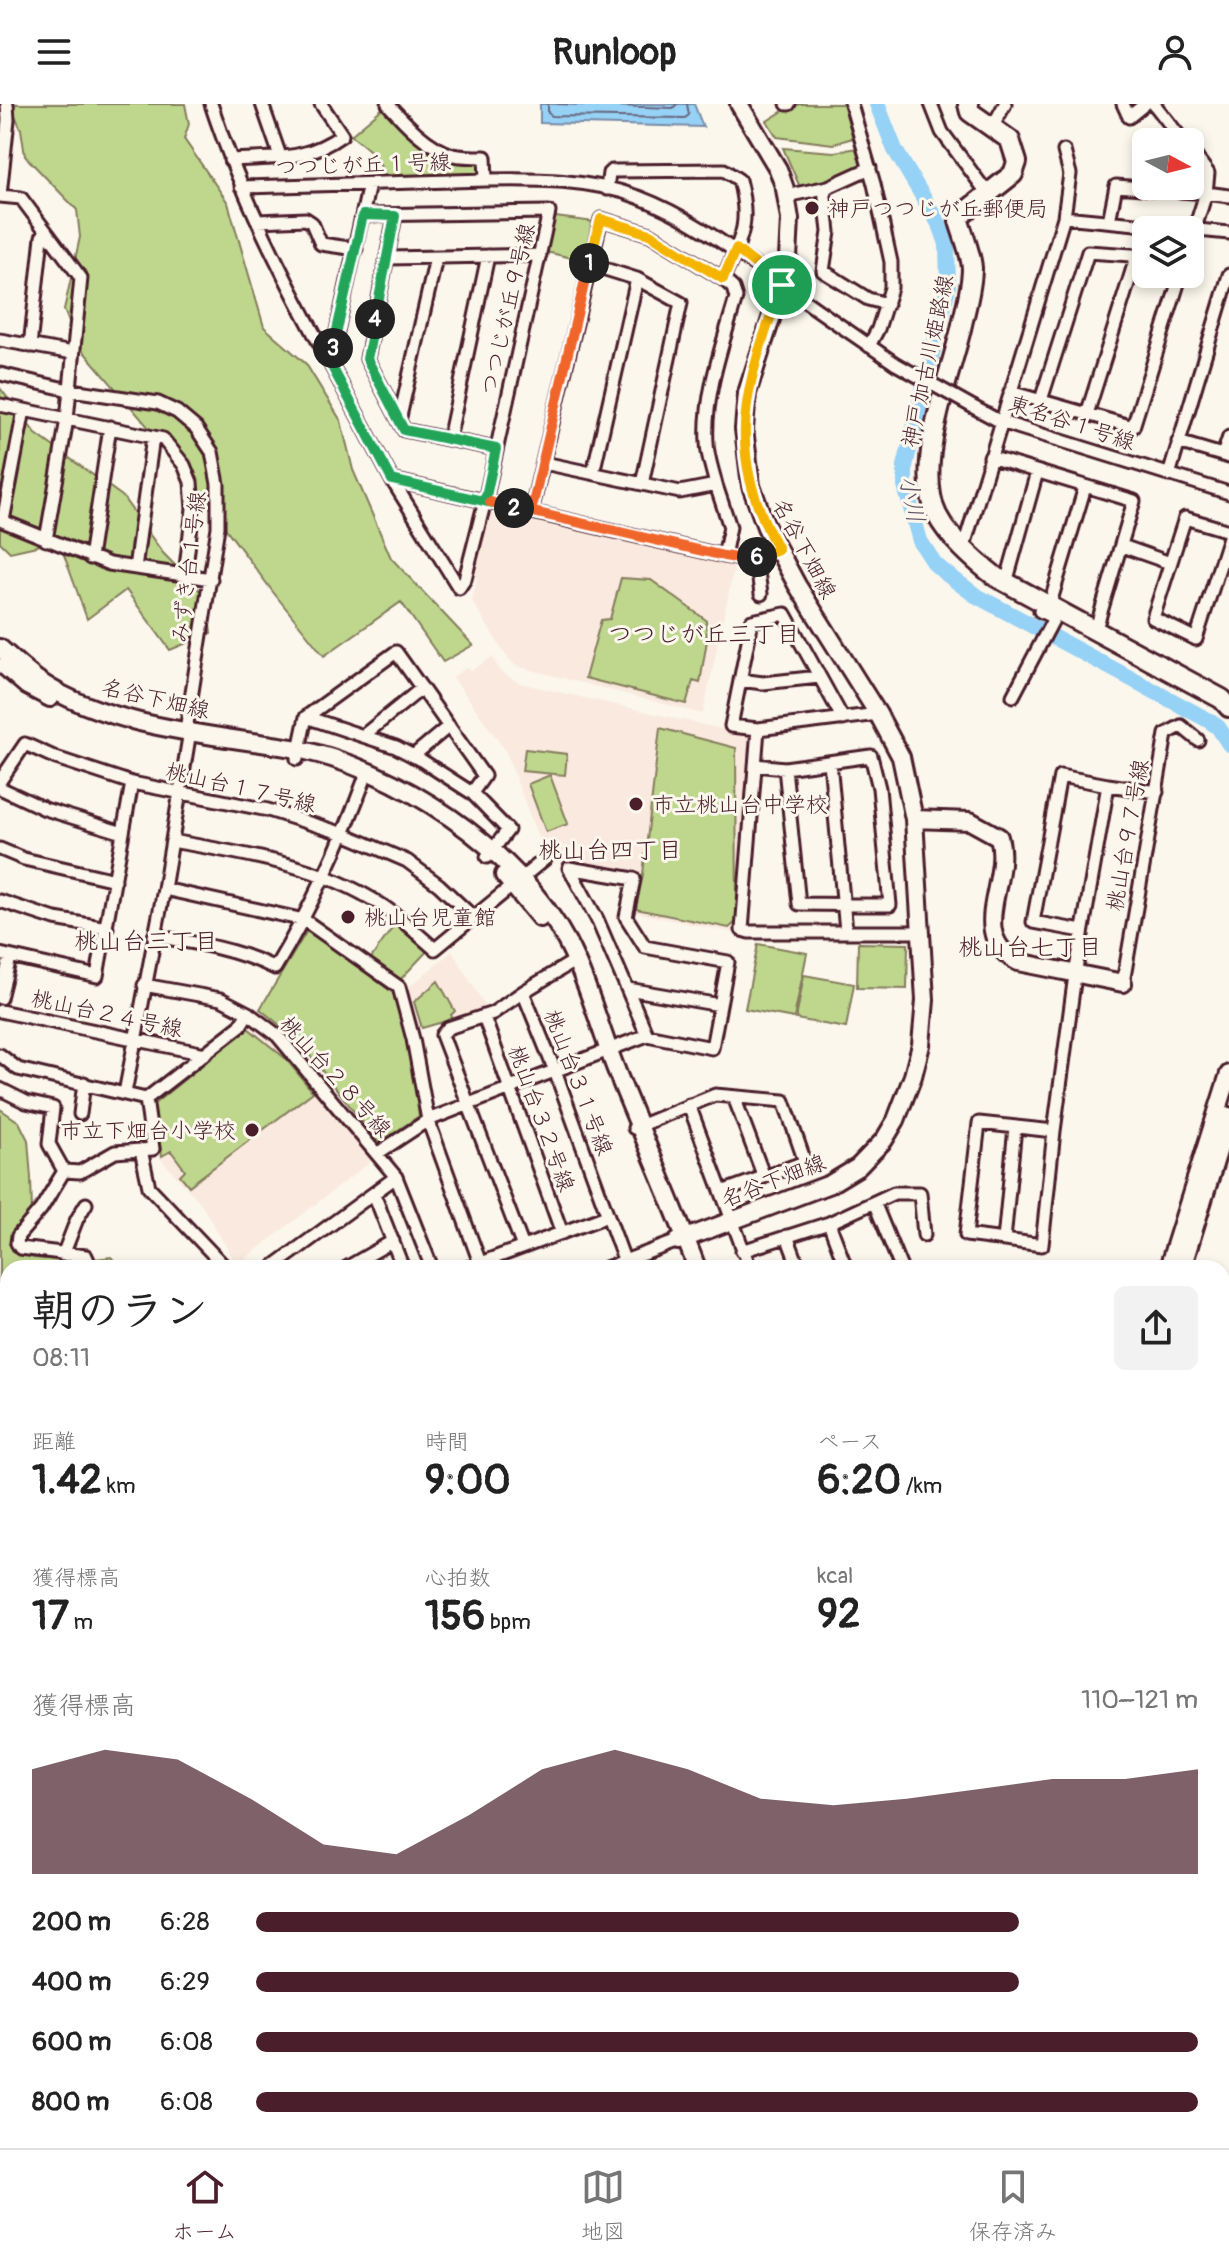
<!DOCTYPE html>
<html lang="ja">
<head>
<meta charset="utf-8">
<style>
	:root { --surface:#fff; --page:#f2f2f2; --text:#222; --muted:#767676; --line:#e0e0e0; --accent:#4a1f2b }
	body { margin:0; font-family:Pangolin,"Klee One",sans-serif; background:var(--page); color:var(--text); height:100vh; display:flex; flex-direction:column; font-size:30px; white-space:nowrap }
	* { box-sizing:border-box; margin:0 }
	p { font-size:26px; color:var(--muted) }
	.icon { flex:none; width:44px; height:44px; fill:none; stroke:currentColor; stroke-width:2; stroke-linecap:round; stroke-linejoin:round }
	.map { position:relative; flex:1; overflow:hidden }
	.side { position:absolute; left:0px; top:1156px; width:1230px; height:888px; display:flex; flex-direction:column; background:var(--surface); border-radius:24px 24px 0 0; box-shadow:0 4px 12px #0003 }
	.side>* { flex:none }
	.needle { width:52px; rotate:97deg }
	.controls { position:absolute; left:1132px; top:24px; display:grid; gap:16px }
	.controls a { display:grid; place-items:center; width:72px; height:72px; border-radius:12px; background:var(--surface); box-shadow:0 4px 12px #0003; font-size:40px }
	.pin { position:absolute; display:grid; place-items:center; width:68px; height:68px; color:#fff; margin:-34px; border:4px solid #fff; border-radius:50%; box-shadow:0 2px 8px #0007 }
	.km { position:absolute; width:40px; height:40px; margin:-20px; border-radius:50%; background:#222; color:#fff; font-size:22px; line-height:40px; text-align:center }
	.round { display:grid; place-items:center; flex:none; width:84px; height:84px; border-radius:12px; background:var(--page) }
	.headline { display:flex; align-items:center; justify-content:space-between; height:136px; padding:0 32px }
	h1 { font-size:44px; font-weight:800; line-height:60px }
	.metrics { display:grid; grid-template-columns:repeat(3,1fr); gap:12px; height:136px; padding:8px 32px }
	.metrics div { display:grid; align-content:center }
	.metrics b { font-size:40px; font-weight:800 }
	.metrics small { font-size:22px; font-weight:400 }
	.metrics p { font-size:22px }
	.chart { height:224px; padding:16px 32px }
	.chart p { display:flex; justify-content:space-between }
	.chart svg { width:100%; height:144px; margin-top:8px; fill:var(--accent); opacity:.7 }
	ul { padding:0 32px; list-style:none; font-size:26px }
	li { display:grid; grid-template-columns:128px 96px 1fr; align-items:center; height:60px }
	li i { height:20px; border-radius:10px; background:var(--accent) }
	header { display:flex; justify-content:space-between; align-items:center; height:104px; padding:0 32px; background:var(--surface); font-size:36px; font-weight:800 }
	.dock { display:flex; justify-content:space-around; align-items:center; height:112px; border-top:2px solid var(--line); background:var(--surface); font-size:22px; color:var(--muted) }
	.dock a { display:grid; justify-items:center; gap:4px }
	.dock .active { color:var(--accent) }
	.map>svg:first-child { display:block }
	.built { fill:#fae9de }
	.green { fill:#bed78d; stroke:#847b5c; stroke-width:2 }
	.water { fill:#96d1f6; stroke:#788aa5; stroke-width:2 }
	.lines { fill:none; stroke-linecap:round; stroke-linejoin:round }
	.shore { stroke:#68667c; stroke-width:2 }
	.river { stroke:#96d1f6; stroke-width:16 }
	.street-casing { stroke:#4a1f2b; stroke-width:17 }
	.secondary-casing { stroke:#4a1f2b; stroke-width:22 }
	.primary-casing { stroke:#4a1f2b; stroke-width:24 }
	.street { stroke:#fbf7ec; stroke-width:11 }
	.secondary { stroke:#fbf7ec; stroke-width:16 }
	.primary { stroke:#fbf7ec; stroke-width:18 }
	.street-bridge-casing { stroke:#4a1f2b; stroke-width:17; stroke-linecap:butt }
	.street-bridge { stroke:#fbf7ec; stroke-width:11 }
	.split-1-casing { stroke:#fff; stroke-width:16 }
	.split-2-casing { stroke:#fff; stroke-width:16 }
	.split-3-casing { stroke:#fff; stroke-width:16 }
	.split-4-casing { stroke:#fff; stroke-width:16 }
	.split-5-casing { stroke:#fff; stroke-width:16 }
	.split-6-casing { stroke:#fff; stroke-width:16 }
	.split-7-casing { stroke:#fff; stroke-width:16 }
	.split-1 { stroke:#f5b400; stroke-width:10 }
	.split-2 { stroke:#f0652b; stroke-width:10 }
	.split-3 { stroke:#22a559; stroke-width:10 }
	.split-4 { stroke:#22a559; stroke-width:10 }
	.split-5 { stroke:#22a559; stroke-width:10 }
	.split-6 { stroke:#f0652b; stroke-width:10 }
	.split-7 { stroke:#f5b400; stroke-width:10 }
	.poi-dot { fill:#4a1f2b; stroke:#fbf7ec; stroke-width:3 }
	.labels { text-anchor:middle; stroke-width:6; stroke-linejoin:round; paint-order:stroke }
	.street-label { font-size:22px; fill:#4a1f2b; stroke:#fbf7ec }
	.poi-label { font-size:22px; fill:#4a1f2b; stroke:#fbf7ec; text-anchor:start }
	.water-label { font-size:24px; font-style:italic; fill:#615468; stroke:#fbf7ec }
	.neighbourhood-label { font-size:24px; fill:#4a1f2b; stroke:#fbf7ec }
</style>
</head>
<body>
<header><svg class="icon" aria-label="menu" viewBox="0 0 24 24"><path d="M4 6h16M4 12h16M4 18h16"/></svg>Runloop<svg class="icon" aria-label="person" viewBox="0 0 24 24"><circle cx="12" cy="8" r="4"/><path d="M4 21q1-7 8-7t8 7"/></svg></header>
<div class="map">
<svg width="1229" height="2044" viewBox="0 0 1229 2044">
	<rect width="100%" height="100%" fill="#fbf7ec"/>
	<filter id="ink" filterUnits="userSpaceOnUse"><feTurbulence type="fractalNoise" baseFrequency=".0125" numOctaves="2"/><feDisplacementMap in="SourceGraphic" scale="16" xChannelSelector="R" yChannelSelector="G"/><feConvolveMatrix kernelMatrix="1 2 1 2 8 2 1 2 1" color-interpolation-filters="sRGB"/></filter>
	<g filter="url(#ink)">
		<!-- built -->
		<path class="built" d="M487 409 730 458 734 464 703 610 516 562 506 552 472 497 477 474 473 468Z
			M492 553 500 567 519 579 731 627 748 628 751 633 739 824 734 829 633 808 641 769 547 757 505 646 453 573 467 563 471 567Z
			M452 847 487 905 419 926 408 884Z
			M247 918 269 933 374 1055 237 1161 200 1098 160 1054 150 997Z"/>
		<!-- green -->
		<path class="green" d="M10 0H185L189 20 184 35 228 99 264 223 306 260 341 317 353 366 391 454 473 541 443 558 401 498 324 552 273 488 162 339 78 241 64 206 80 133 77 106 25 52 21 25Z
			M800 0H848L856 33 833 40 777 33 767 17 788 4Z
			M384 3 436 49 453 57 481 60V72L382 75C383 52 367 45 351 31Z
			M783 44 834 48 858 44 861 60 830 77 804 84 799 81Z
			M555 113 595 118 585 157 546 148Z
			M0 284 36 330 122 392 163 449 206 493 211 529 170 546 126 486 87 515 59 437 10 448 0 438Z
			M621 474 651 476 706 516 707 536 700 579 693 577 686 600 585 574 601 516 610 515Z
			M660 624 736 644 737 817 729 824 636 805 643 770Z
			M525 645 567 650 565 671 522 667Z
			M550 671 568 720 546 728 528 680Z
			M398 816 430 844 399 877 369 857Z
			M308 825 393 889 408 937 419 1012 379 1039 297 935 260 905Z
			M858 839 908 840 907 885 857 884Z
			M758 840 807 849 794 914 745 905Z
			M804 871 854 880 846 924 796 915Z
			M438 877 455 907 451 911 453 915 422 924 414 898Z
			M248 924 286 955 313 988 189 1082 180 1071 185 1066 171 1047 162 1052 154 1000Z
			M0 1005 19 1018 28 1036 31 1074 32 1107 9 1140 33 1154 78 1157 111 1153 121 1164H8V1200L0 1180Z
			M1222 1220 1229 1225V1390L1222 1391Z
			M1222 1423 1229 1439V1688L1222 1685Z
			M1222 1843H1229V2044H909L904 2036H1222Z
			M49 2036H136L138 2044H52Z
			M240 2036H383L388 2044H240Z"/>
		<!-- water -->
		<path class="water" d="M540 0H694L703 23 540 19Z"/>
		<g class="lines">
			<!-- shore -->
			<path class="shore" d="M548 0V9L552 12 685 14 689 11 687 0
				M558 0 673 4 677 0"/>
			<!-- river -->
			<path class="river" d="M877 0 895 46 941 123 947 140 948 183 905 362V382L920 437 935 460 944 468 975 491 1208 616 1218 623 1229 640
				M0 1792 8 1796
				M144 2036 145 2044"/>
			<defs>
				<path id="street" d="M211 0C241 91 284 175 330 259
					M262 0 280 52
					M388 0C405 19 427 43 453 51 462 53 475 53 485 53L486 76C537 75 590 75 638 93 691 113 735 147 780 179 818 207 857 233 896 260
					M787 0H789
					M851 0 874 80 891 158V184L878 225 869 242
					M931 0 942 28 988 90
					M1123 0 1129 13 1145 0
					M1154 0 1184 38
					M993 22 1005 0
					M230 56C275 53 304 58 342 31L321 0
					M369 80 330 259 392 376 724 452 742 455 778 445
					M241 83 486 76
					M824 84 829 128 823 167 868 195 887 200
					M0 91 8 16 7 0
					M0 92 21 94 81 174 67 315 46 436
					M786 92 828 83 870 64
					M363 111 549 108 485 397 465 475 459 484 392 376
					M395 112 367 255 404 326 496 345
					M1064 113 1070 70 1064 47
					M258 117 306 115 312 119 321 140 356 145
					M1109 117 1116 82 1206 89 1208 69 1190 45
					M1190 140 1206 89 1229 92
					M388 154 540 151
					M589 160 637 175 681 199 642 380
					M0 236 73 249
					M30 242 42 133 46 128
					M0 270 65 285 158 299 177 308 196 324 212 348 218 380V423L186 626
					M1010 288 1133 323 1181 170
					M1041 296 1088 148 1146 152
					M0 301 163 335 184 361 191 378 193 405 185 471
					M975 304 1001 318 1229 389
					M1087 310 1137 151
					M399 317 436 154
					M449 335 488 152
					M1178 338 1229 353
					M1223 351 1229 333
					M990 353 1134 397 1095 528
					M544 359 680 388 716 381C713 367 707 352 707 338 704 291 723 239 736 194L733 184 723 175
					M593 369 637 175
					M1169 371 1229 171
					M716 381 730 423 724 452
					M531 408 601 115 650 130 723 175C741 134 751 121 739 76L724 66 612 67 609 69 607 85
					M0 416 109 460 211 475
					M3 417 24 306
					M1229 427 1185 414 1153 514 1196 535 1229 433
					M964 442 1064 113 1229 129
					M1122 442 1170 459
					M756 453 761 490
					M90 454 110 323
					M135 464 153 333
					M1006 479 1037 368
					M1049 503 1085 383
					M740 576 763 579 819 573
					M1013 592 1054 514 1040 507
					M878 610 758 625 742 826 749 828H920
					M306 613 396 548 484 672 472 689
					M758 625 731 622 752 517 785 510 843 615
					M364 631 422 584
					M413 652 449 622
					M297 655 306 613 396 643 421 656 472 689 508 726 487 753
					M830 658 846 827
					M755 661 785 664 871 652 879 684 890 801 799 800 785 664
					M0 677 25 640 56 654 132 679 268 706 344 730 407 757 439 781 473 813
					M0 684 45 705 123 729
					M172 737C249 751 328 761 393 809 407 820 421 833 435 845L546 754
					M0 745 24 755 115 776
					M164 785 304 816 399 883 413 935 428 1016 378 1049
					M0 797 55 815 107 824
					M1082 827 1033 818 1060 672 1108 681
					M154 832C197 839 236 845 275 864 313 801 342 737 367 669
					M0 850 97 872 132 679
					M1123 879 1166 630 1181 622 1198 636
					M144 881 221 895 248 909 277 931 396 1073 432 1164
					M628 885 720 901
					M523 888 576 856
					M0 894 10 854
					M0 907 205 950
					M484 913 562 1129
					M0 951 18 965 146 995 240 922 248 909
					M0 985 26 998 53 1004 49 1040 64 1067
					M125 989 164 785 190 627
					M734 993 764 1073
					M689 1001 750 1164
					M80 1010 84 979
					M979 1019 1054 1027 1042 1141 966 1131Z
					M634 1024 715 991 784 997 805 1058 722 1088
					M1054 1027 1075 871 1108 681 1157 688
					M141 1046 149 1083 226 1164
					M64 1067 41 1105 18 1132 17 1139 20 1144 86 1152 90 1161 89 1164
					M64 1067 80 1068 115 1048 153 1045 146 995
					M374 1090 403 1164
					M874 1098 901 1164
					M829 1119 846 1164
					M787 1132 799 1164
					M1004 1136 1015 1023
					M523 1143 442 931 448 924 493 909 523 888 555 967 627 1164
					M742 1147 829 1119 894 1089H920L924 1131
					M63 1151 77 1115 86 1100
					M480 1159 428 1016 647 931 712 944 728 858 645 843 626 813 634 775 569 764 597 815 647 931
					M279 1164 274 1162 396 1073
					M346 1164 393 1137
					M467 1164 607 1112
					M606 1164 678 1137
					M0 1210H8
					M0 1474V1478L8 1482
					M0 1500 8 1499
					M0 1559 8 1549
					M0 1684 8 1695
					M0 1803 8 1808
					M0 1931 8 1925"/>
				<path id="secondary" d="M0 544C14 556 27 569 42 579 108 623 215 631 292 644 396 663 518 745 567 838 589 880 601 929 619 973 645 1037 673 1100 697 1164
					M4 562 27 582 50 594
					M914 715 970 717 999 733C1012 777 965 830 1018 858L1123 879
					M504 771 540 814
					M678 1137 830 1080 858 1063 884 1036 896 1016 913 972 921 941 925 896 914 715 901 653 878 610 797 481 766 423 751 382 744 325 747 289 782 181 788 154 790 115 785 85 778 65 739 0
					M1168 1164 1229 970
					M1182 1164 1229 1012
					M1222 1189 1229 1192
					M0 1719 8 1725
					M219 2036 220 2044"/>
				<path id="primary" d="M968 0 970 8 1010 36 1017 58 1013 70 960 112 959 117C963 131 971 149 972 164 972 184 965 206 961 225 949 275 914 363 937 411 948 433 976 458 996 473L1222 595 1229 603"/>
			</defs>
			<!-- street casing -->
			<use href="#street" class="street-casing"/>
			<!-- secondary casing -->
			<use href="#secondary" class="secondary-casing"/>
			<!-- primary casing -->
			<use href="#primary" class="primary-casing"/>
			<!-- street -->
			<use href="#street" class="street"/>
			<!-- secondary -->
			<use href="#secondary" class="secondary"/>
			<!-- primary -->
			<use href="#primary" class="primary"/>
			<defs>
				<path id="street-bridge" d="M896 260 975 304"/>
			</defs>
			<!-- street-bridge casing -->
			<use href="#street-bridge" class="street-bridge-casing"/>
			<!-- street-bridge -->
			<use href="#street-bridge" class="street-bridge"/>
		</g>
	</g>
	<g class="lines" filter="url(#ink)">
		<defs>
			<path id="split-1" d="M589 159 601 115 650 130 723 175 736 145 782 181"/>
			<path id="split-2" d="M514 404 531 408 589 159"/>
			<path id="split-3" d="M333 244 330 259 392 376 514 404"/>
			<path id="split-4" d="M333 244 363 111 395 112 375 215"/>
			<path id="split-5" d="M375 215 367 255 404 326 496 345 485 397 490 398"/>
			<path id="split-6" d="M490 398 724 452 742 455 757 453"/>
			<path id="split-7" d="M757 453 778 445C723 345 745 282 782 181"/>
		</defs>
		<!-- split-1 casing -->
		<use href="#split-1" class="split-1-casing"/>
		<!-- split-2 casing -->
		<use href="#split-2" class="split-2-casing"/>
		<!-- split-3 casing -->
		<use href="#split-3" class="split-3-casing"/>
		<!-- split-4 casing -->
		<use href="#split-4" class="split-4-casing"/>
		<!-- split-5 casing -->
		<use href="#split-5" class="split-5-casing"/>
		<!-- split-6 casing -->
		<use href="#split-6" class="split-6-casing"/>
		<!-- split-7 casing -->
		<use href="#split-7" class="split-7-casing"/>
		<!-- split-1 -->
		<use href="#split-1" class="split-1"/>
		<!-- split-2 -->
		<use href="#split-2" class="split-2"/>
		<!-- split-3 -->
		<use href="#split-3" class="split-3"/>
		<!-- split-4 -->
		<use href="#split-4" class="split-4"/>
		<!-- split-5 -->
		<use href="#split-5" class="split-5"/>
		<!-- split-6 -->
		<use href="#split-6" class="split-6"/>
		<!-- split-7 -->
		<use href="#split-7" class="split-7"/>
	</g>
	<!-- markers -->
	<g class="poi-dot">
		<circle cx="812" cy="104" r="8"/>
		<circle cx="636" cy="700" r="8"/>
		<circle cx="348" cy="813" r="8"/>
		<circle cx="252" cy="1026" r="8"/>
	</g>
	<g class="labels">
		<!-- street labels -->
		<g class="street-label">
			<text transform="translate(363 60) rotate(-2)" y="8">つつじが丘１号線</text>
			<text transform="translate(507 205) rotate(-77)" y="8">つつじが丘９号線</text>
			<text transform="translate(927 257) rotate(-78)" y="8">神戸加古川姫路線</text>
			<text transform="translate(1072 318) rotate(18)" y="8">東名谷１号線</text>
			<text transform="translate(805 444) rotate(62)" y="8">名谷下畑線</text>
			<text transform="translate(188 463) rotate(-83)" y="8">みずき台１号線</text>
			<text transform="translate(156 594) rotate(13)" y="8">名谷下畑線</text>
			<text transform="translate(241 683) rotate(13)" y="8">桃山台１７号線</text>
			<text transform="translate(1127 731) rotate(-80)" y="8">桃山台９７号線</text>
			<text transform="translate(107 909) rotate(12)" y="8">桃山台２４号線</text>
			<text transform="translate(336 972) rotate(48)" y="8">桃山台２８号線</text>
			<text transform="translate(579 978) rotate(69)" y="8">桃山台３１号線</text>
			<text transform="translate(542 1014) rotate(70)" y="8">桃山台３２号線</text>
			<text transform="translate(773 1076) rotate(-21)" y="8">名谷下畑線</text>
		</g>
		<!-- poi labels -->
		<g class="poi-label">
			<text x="828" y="112">神戸つつじが丘郵便局</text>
			<text x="652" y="708">市立桃山台中学校</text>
			<text x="364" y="821">桃山台児童館</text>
			<text x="236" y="1034" text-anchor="end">市立下畑台小学校</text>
		</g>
		<!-- water labels -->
		<g class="water-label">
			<text transform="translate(912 395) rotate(79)" y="8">小川</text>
		</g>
		<!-- neighbourhood labels -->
		<g class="neighbourhood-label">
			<text x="704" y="538">つつじが丘三丁目</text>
			<text x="610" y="754">桃山台四丁目</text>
			<text x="146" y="845">桃山台三丁目</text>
			<text x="1030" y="851">桃山台七丁目</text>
		</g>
	</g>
</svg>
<div class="controls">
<a><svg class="needle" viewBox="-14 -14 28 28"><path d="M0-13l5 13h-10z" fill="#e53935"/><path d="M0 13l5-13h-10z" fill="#767676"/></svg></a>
<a><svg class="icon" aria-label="layers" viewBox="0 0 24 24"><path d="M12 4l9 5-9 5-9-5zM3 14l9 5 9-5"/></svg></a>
</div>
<div class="pin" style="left:782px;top:181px;background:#1e9e55"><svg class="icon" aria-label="arrive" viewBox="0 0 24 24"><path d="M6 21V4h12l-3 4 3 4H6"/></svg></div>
<b class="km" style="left:589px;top:159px">1</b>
<b class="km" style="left:514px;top:404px">2</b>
<b class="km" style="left:333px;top:244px">3</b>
<b class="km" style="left:375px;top:215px">4</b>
<b class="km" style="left:757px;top:453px">6</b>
<section class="side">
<div class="headline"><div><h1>朝のラン</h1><p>08:11</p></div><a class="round"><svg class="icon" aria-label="share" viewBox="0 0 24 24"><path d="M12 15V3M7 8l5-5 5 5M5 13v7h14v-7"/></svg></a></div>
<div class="metrics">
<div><p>距離</p><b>1.42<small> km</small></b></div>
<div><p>時間</p><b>9:00</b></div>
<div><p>ペース</p><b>6:20<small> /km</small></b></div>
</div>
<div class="metrics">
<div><p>獲得標高</p><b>17<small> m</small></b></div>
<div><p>心拍数</p><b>156<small> bpm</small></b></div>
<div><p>kcal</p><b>92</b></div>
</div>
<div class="chart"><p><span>獲得標高</span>110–121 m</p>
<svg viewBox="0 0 160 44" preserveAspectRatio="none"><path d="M0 44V12L10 6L20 9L30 21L40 35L50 38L60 26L70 12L80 6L90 12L100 21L110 23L120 21L130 18L140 15L150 15L160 12V44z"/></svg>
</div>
<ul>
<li><b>200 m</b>6:28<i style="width:81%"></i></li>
<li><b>400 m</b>6:29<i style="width:81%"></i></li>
<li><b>600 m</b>6:08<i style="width:100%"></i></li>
<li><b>800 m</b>6:08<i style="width:100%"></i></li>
</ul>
</section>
</div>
<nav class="dock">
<a class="active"><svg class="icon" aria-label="home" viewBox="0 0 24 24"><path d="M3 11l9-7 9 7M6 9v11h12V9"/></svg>ホーム</a>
<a><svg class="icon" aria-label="map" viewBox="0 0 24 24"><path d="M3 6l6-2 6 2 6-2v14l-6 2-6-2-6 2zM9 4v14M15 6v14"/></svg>地図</a>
<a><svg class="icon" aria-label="saved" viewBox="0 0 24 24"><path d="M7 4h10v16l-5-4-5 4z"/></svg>保存済み</a>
</nav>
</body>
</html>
